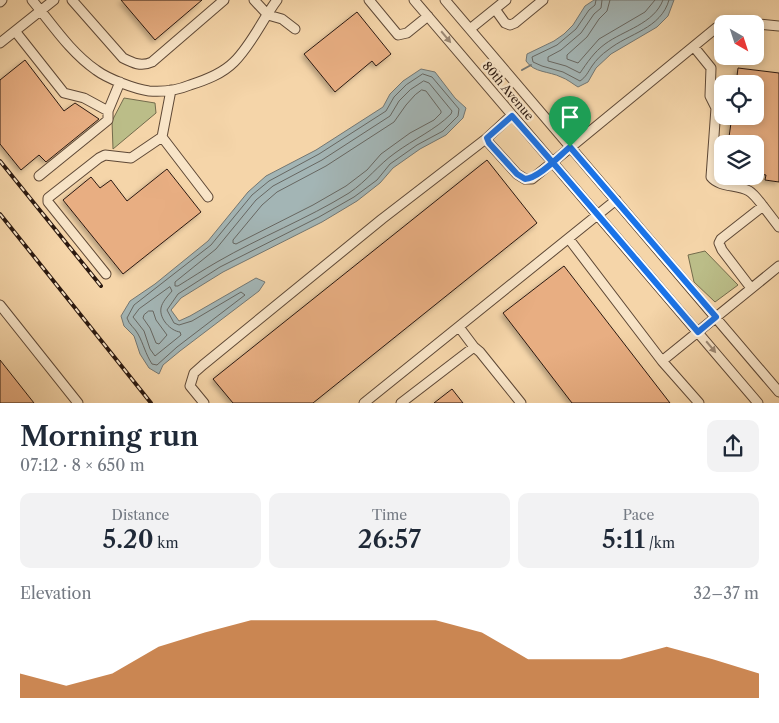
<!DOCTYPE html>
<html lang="en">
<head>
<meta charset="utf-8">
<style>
	:root { --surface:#fff; --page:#f2f2f3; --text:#1f2937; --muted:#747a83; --accent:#b45309 }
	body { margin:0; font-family:"Libre Caslon Text",serif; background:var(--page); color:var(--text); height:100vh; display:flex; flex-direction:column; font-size:19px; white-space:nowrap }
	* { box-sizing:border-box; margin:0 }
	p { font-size:16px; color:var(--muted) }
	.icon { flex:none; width:28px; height:28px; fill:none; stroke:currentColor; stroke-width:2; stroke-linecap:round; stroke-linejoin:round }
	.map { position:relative; height:403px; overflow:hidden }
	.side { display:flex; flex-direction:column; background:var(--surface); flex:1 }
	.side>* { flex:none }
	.needle { width:32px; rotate:141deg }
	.controls { position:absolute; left:714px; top:15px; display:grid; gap:10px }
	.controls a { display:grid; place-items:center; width:50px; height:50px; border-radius:10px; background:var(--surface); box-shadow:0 2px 8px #0003; font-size:25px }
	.pin { position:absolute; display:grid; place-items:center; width:42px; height:42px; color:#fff; margin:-51px -21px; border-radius:50% 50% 50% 0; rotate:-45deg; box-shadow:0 0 5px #0007 }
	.pin .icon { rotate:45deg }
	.round { display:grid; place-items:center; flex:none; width:52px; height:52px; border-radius:10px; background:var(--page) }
	.headline { display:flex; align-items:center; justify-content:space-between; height:85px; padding:0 20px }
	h1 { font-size:28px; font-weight:600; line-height:38px }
	.figures { display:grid; grid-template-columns:repeat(3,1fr); gap:8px; height:85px; padding:5px 20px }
	.figures div { display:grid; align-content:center; border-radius:10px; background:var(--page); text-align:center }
	.figures b { font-size:25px; font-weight:600 }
	.figures small { font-size:14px; font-weight:400 }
	.figures p { font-size:14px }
	.chart { height:140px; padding:10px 20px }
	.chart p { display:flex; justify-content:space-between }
	.chart svg { width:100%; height:90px; margin-top:5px; fill:var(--accent); opacity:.7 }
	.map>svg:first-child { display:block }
	.green { fill:#bbbd88; stroke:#736b4c }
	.water { fill:#a3b5b5; stroke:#737773 }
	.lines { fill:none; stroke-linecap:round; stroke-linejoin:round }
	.shore { stroke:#676762; stroke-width:1 }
	.stream { stroke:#737773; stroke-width:2 }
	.building { fill:#e8ae82; stroke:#2b1910; filter:url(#shadow) }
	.minor-casing { stroke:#5e4836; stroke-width:11 }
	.minor { stroke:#f8e4c7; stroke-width:9 }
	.rail-casing { stroke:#2b1910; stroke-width:4 }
	.rail { stroke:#f8e4c7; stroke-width:2; stroke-dasharray:5.5; stroke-linecap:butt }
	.oneway { fill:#9c8975 }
	.route-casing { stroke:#fff; stroke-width:10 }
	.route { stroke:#1a73e8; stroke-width:6 }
	.labels { text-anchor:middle; stroke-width:5; stroke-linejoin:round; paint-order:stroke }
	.street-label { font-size:12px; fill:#2b1910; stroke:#f8e4c7 }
</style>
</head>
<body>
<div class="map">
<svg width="779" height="403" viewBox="0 0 779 403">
	<defs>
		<filter id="shadow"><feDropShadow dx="-2.5" dy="2.5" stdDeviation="2.5" flood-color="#0004"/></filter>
	</defs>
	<rect width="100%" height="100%" fill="#f5d5a9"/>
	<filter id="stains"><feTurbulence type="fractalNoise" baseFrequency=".004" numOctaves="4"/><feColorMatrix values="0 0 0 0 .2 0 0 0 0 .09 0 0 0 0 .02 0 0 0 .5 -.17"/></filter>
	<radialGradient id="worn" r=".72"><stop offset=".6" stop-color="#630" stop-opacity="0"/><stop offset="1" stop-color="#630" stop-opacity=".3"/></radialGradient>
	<!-- green -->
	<path class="green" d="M124 98 155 103 156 113 113 149 112 121Z
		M705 251 738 285 715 302 694 282 688 255Z"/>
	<!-- water -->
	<path class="water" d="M594 0H674L668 16 657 27 611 54 596 68 588 82 578 87C573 84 567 79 561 77 549 71 534 73 526 61L527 54 554 41 564 34 573 25 585 6Z
		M421 69 435 72 455 98 466 108 463 118 446 135 420 149 393 168 380 183 357 201 322 222 223 272 181 298 171 310 179 321 190 316 256 278 265 282 259 291 180 351 163 365 159 374 149 368 140 354 134 336 124 326 121 316 130 301 155 284 208 241 248 192 266 176 316 150 383 107 390 94 403 81Z"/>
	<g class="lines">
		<!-- shore -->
		<path class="shore" d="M596 0 595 5 589 10 576 29 557 45 532 57 533 62 542 66 563 72 580 81C586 77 588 72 592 66 596 60 602 54 608 50 629 33 661 29 669 0
			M602 0 601 8 594 14 581 33 561 50 548 57V61L566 66 580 73C587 63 594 52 605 44 624 30 654 24 663 0
			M610 0 607 11 599 19 587 37 567 55V59L578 63 599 39 645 12 655 0
			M423 74 432 77 459 109 458 116 443 131 417 145 390 164 377 180 354 197 319 217 220 267 178 294 167 310 174 323 179 325 192 321 241 292 245 295 177 347 157 365 152 364C145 353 144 345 138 334 135 328 129 325 127 318L134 305 211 245 252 195 269 181 319 154 386 111 394 97 406 85Z
			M424 81 429 83 452 111 451 114C435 130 414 139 395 153 378 165 367 181 349 193 307 219 260 237 217 262 203 270 191 278 178 286H175V282L216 249 256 200 273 186 322 160 390 116 399 101 410 90Z
			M422 90 426 91 441 111V113L434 120 410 133 381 154 367 170 346 186 313 205 236 244 233 243V240L262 205 277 192 326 166 394 122 406 105 415 95Z
			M170 287 172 291C168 296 162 302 161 308 159 319 171 331 180 332L181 335 155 356 150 349 144 331 133 317 139 309Z
			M149 311H153L156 320 167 335 159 344 156 343 150 328 143 318 144 315Z"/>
		<!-- stream -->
		<path class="stream" d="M522 70 531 65"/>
	</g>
	<!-- building -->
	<path class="building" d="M121 0H202L155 40Z
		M357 12 391 54 376 66 372 61 335 92 304 54Z
		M25 60 64 111 75 103 99 119 46 162 39 155 21 170 0 144V80Z
		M738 68 779 73V182L765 180 766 175 755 173V144H728L732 116H755V84H736Z
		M487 160 537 223 313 403H233L213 379Z
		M167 169 201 212 123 274 63 200 91 177 100 188 111 180 127 201Z
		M564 266 670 403H572L503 313Z
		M0 360 34 403H0Z
		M452 389 463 403H434Z"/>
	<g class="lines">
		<defs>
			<path id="minor" d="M32 0C52 24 70 52 96 70 108 79 135 89 149 91 162 92 178 90 190 85 206 80 222 74 234 62 252 44 262 20 277 0
				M72 0 123 58C133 63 141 67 152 62L224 0
				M254 0 268 15 282 19 295 29
				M369 0 398 35 407 33 428 16
				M414 0 758 403
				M445 0 779 392
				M0 2 2 0
				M495 9 505 23 510 25 515 23 543 0
				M726 24 737 22 779 26
				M470 29 506 0
				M15 31 64 93 84 98 108 111 120 82
				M0 43 54 0
				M694 47 711 68 710 96 716 108 711 177C720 188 737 184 749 191 754 194 759 201 763 206
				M171 90 162 137 208 197
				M512 115 487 138 489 143 517 174 525 179H532L716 28 722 25
				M39 176 108 120V111
				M569 239 662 361 699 403
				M106 274 48 202V198L99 158 105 155 131 158 162 137
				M751 288 722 250 719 243 721 239 763 206 779 227
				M0 305 78 403
				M459 327 474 347
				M662 361 779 266
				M204 403 190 386 194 373 203 365 382 219 487 138
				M364 403 616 200
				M401 403 474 347 480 352 521 403"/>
		</defs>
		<!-- minor casing -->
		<use href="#minor" class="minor-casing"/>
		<!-- minor -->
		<use href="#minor" class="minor"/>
		<defs>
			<path id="rail" d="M0 161 101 286
				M0 214 151 403"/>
		</defs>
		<!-- rail casing -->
		<use href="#rail" class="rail-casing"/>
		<!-- rail -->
		<use href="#rail" class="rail"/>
	</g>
	<!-- one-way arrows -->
	<defs><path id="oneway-solid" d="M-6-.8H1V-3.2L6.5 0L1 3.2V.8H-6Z" transform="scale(1.25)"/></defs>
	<g class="oneway">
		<use href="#oneway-solid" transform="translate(446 37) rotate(50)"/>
		<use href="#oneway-solid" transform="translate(711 347) rotate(50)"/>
	</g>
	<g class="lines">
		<defs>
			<path id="route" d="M570 147C559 156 539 178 525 179L517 174 489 143 487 138 512 116C575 187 636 260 698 332L716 317 570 147"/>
		</defs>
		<!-- route casing -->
		<use href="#route" class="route-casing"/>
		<!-- route -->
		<use href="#route" class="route"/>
	</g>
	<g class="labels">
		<!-- street labels -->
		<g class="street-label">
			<text transform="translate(508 91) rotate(50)" y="4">80th Avenue</text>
		</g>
	</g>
	<rect width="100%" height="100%" filter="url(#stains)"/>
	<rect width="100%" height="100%" fill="url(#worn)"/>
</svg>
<div class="controls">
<a><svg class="needle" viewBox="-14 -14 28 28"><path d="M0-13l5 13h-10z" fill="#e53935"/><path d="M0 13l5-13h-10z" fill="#747a83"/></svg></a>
<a><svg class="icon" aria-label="locate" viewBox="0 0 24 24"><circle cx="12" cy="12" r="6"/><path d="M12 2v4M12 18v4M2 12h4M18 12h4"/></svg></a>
<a><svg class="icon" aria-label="layers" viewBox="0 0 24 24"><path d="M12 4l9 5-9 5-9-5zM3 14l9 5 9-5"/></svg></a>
</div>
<div class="pin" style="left:570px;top:147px;background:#1e9e55"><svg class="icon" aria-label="arrive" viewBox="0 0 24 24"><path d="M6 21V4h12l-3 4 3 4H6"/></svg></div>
</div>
<section class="side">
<div class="headline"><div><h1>Morning run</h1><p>07:12 · 8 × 650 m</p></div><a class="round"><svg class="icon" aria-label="share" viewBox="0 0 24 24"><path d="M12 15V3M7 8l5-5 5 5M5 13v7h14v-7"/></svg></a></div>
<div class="figures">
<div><p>Distance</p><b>5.20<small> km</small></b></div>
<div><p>Time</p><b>26:57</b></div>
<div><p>Pace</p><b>5:11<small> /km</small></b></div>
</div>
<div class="chart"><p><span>Elevation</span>32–37 m</p>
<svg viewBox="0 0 160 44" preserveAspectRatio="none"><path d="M0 44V32L10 38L20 32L30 19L40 12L50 6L60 6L70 6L80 6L90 6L100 12L110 25L120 25L130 25L140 19L150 25L160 32V44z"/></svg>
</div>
</section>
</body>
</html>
